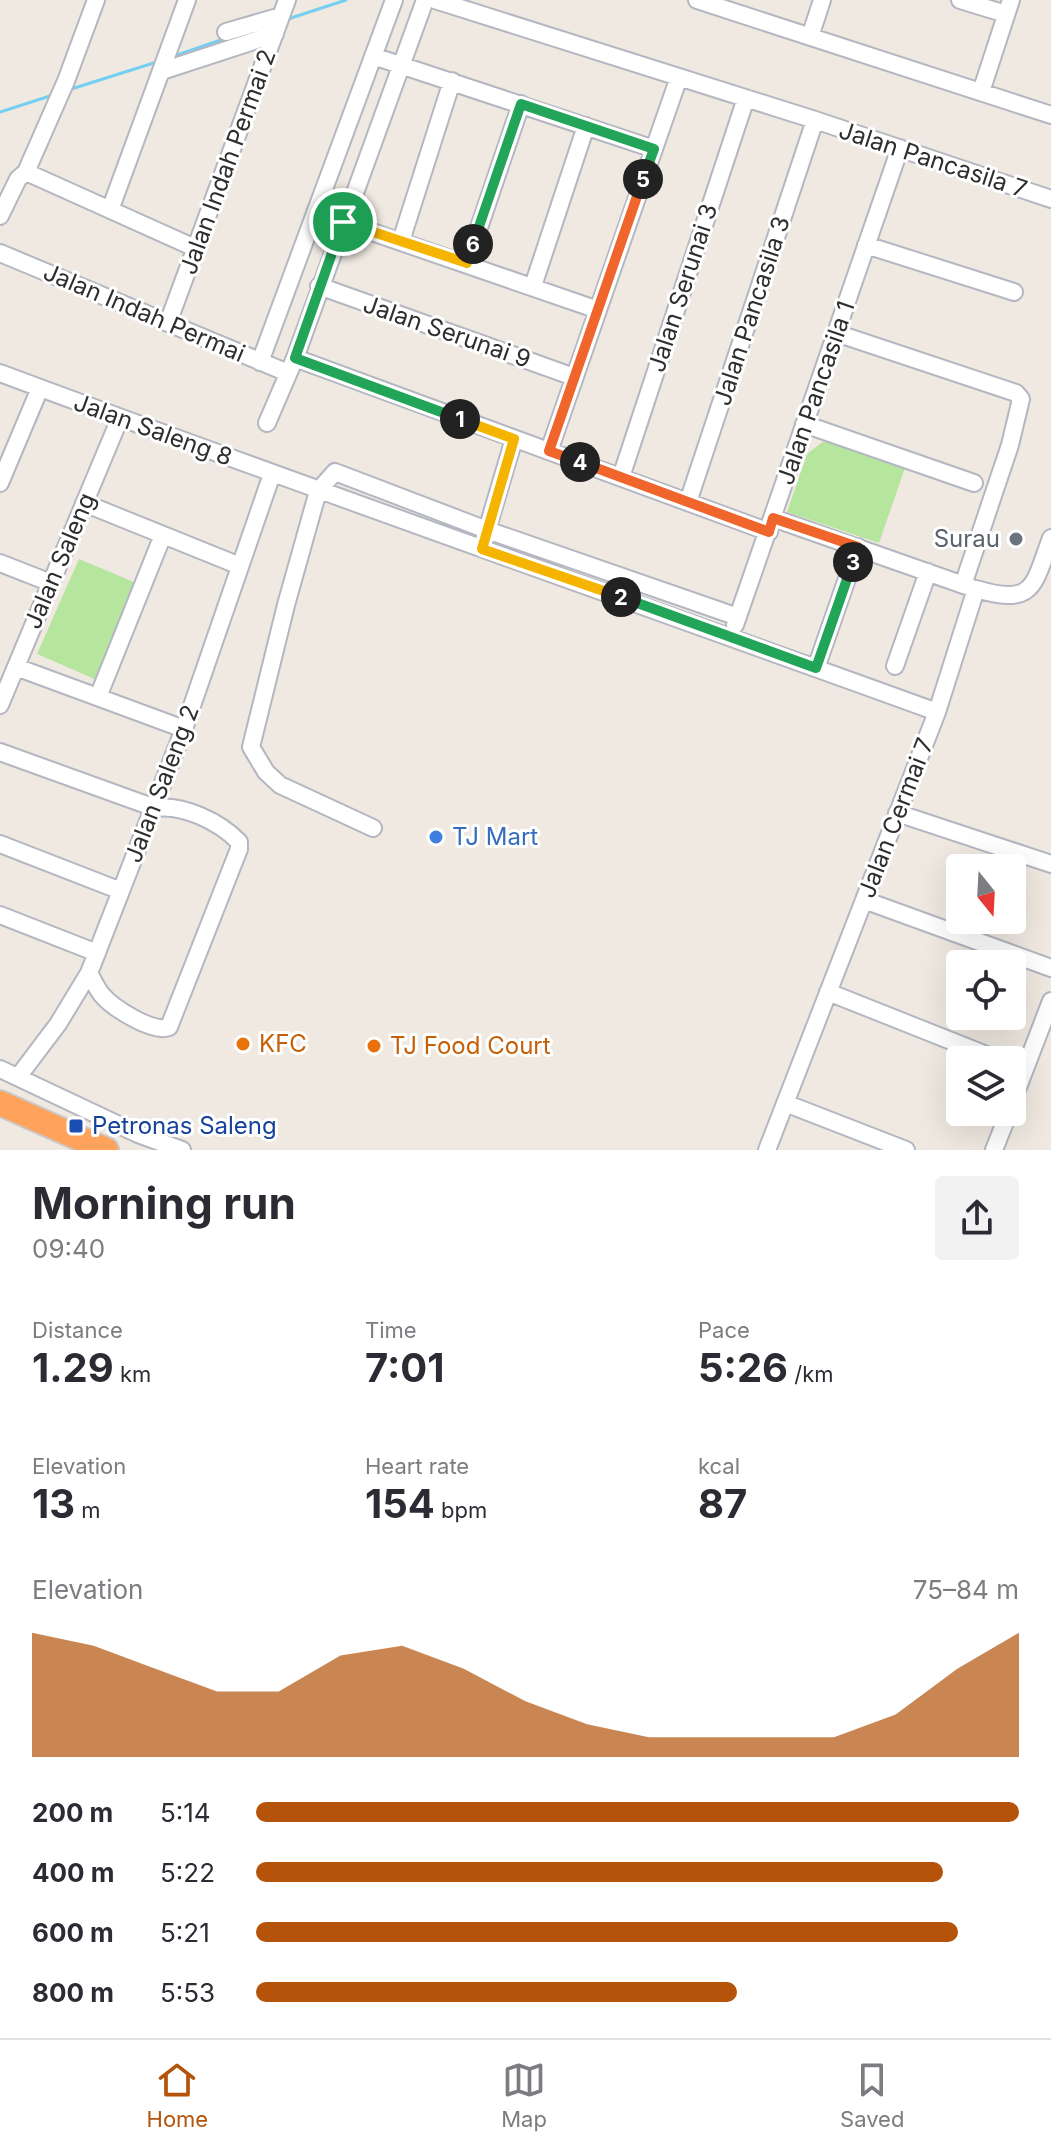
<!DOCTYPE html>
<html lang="en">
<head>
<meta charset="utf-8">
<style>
	:root { --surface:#fff; --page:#f2f2f3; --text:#2b2b33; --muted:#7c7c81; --line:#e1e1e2; --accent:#b45309 }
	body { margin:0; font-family:Inter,sans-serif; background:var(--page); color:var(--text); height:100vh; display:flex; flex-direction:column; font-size:30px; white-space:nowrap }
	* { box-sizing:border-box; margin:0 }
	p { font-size:26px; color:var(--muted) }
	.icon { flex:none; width:44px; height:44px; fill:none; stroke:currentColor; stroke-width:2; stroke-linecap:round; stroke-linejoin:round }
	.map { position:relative; height:1150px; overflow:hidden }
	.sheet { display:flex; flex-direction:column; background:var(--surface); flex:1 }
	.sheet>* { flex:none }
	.needle { width:52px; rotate:162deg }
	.fabs { position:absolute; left:946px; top:854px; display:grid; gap:16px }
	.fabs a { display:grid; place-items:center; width:80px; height:80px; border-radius:8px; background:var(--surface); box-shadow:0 8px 32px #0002; font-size:40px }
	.pin { position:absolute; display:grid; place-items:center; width:68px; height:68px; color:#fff; margin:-34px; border:4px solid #fff; border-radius:50%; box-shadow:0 2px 8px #0007 }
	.km { position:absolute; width:40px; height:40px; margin:-20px; border-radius:50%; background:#222; color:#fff; font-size:22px; line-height:40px; text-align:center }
	.round { display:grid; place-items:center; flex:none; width:84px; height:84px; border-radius:8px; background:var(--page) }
	.overview { display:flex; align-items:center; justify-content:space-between; height:136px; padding:0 32px }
	h1 { font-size:44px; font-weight:700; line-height:60px }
	.stats { display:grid; grid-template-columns:repeat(3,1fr); gap:12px; height:136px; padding:8px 32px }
	.stats div { display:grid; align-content:center }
	.stats b { font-size:40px; font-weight:700 }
	.stats small { font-size:22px; font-weight:400 }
	.stats p { font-size:22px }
	.chart { height:224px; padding:16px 32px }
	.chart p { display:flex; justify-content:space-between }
	.chart svg { width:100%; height:144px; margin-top:8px; fill:var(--accent); opacity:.7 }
	ul { padding:0 32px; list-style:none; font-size:26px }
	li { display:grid; grid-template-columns:128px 96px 1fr; align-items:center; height:60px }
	li i { height:20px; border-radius:10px; background:var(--accent) }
	.tabs { display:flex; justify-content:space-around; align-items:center; height:112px; border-top:2px solid var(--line); background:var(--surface); font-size:22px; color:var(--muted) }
	.tabs a { display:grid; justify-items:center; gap:4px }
	.tabs .current { color:var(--accent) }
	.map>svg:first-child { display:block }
	.grass { fill:#b6e59e }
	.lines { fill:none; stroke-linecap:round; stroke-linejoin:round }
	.stream { stroke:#75cff0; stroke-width:3 }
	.minor-casing { stroke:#b4b7c1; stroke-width:20 }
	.highway-casing { stroke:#c9c9c9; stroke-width:28 }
	.minor { stroke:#fff; stroke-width:16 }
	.highway { stroke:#ffa35c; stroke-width:24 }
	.split-1-casing { stroke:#fff; stroke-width:16 }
	.split-2-casing { stroke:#fff; stroke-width:16 }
	.split-3-casing { stroke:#fff; stroke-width:16 }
	.split-4-casing { stroke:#fff; stroke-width:16 }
	.split-5-casing { stroke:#fff; stroke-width:16 }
	.split-6-casing { stroke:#fff; stroke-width:16 }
	.split-7-casing { stroke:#fff; stroke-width:16 }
	.split-1 { stroke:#22a559; stroke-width:10 }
	.split-2 { stroke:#f5b400; stroke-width:10 }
	.split-3 { stroke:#22a559; stroke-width:10 }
	.split-4 { stroke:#f0652b; stroke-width:10 }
	.split-5 { stroke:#f0652b; stroke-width:10 }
	.split-6 { stroke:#22a559; stroke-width:10 }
	.split-7 { stroke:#f5b400; stroke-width:10 }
	.worship-dot { fill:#6b7280; stroke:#fff; stroke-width:3 }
	.shop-dot { fill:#3f7fe0; stroke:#fff; stroke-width:3 }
	.food-dot { fill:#e8710a; stroke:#fff; stroke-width:3 }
	.transit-dot { fill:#1a4fb4; stroke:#fff; stroke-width:3 }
	.labels { text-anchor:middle; stroke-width:6; stroke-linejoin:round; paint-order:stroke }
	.street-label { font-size:24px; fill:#2e2e2e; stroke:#fff }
	.worship-label { font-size:24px; fill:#5b616d; stroke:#fff; text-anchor:end }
	.shop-label { font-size:24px; fill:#366cbe; stroke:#fff; text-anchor:start }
	.food-label { font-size:24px; fill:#c56008; stroke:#fff; text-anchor:start }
	.transit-label { font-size:24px; fill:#164399; stroke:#fff; text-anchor:start }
</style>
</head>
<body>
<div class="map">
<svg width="1051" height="1150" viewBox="0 0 1051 1150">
	<rect width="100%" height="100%" fill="#efe9e1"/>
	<!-- grass -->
	<path class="grass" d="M824 441 905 468 879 543 787 512 807 454Z
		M79 559 141 585 99 681 37 654Z"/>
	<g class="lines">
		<!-- stream -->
		<path class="stream" d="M288 19 346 0
			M174 56 224 39
			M68 90 160 61
			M0 112 53 95"/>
		<defs>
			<path id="minor" d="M435 0 815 120 1051 199
				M697 0 1051 115
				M960 0 1006 14
				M226 32 281 16
				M810 37 822 0
				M373 56 654 149
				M162 71 275 34
				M981 92 1011 0
				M26 172 195 248
				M110 210 187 0
				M0 216 18 179 26 172 66 81 96 0
				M343 222 598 310
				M401 241 452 81
				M866 245 1014 292
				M0 253 288 373
				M467 263 521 104
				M319 286 574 377
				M533 286 586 126
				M168 323 287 0
				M836 333 1016 393 1021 399 1010 445 963 585
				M295 358 769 532
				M260 362 394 0
				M0 373C311 489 625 599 937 712
				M267 423 295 358 425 0
				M804 424 974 483
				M549 451 679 77
				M621 477 746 98
				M0 483 40 388
				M688 502 815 120
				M84 503 240 566
				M773 518 972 588
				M484 540 514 439
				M0 563 51 583
				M735 625 900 148
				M895 666 928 572
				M16 667 184 729
				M816 668 858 547
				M98 697 163 535
				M0 705 120 418
				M0 752 155 808C183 804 220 822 239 842V849L169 1027C154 1034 113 1008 102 995 97 989 93 980 89 973
				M897 813 1051 864
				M373 828 280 785 266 772 251 747 286 605 318 491 335 472 487 530 738 617
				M0 844 121 891
				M864 900 1051 968
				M0 915 97 953
				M828 992 999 1060
				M0 1069 138 1134 182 1150
				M18 1077 58 1024 89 973 184 729 272 474
				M785 1103 906 1150
				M1012 1103 1051 1001
				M767 1150 937 712 976 589C1034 606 1033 587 1051 538
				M994 1150 1009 1112"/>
			<path id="highway" d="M0 1103 106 1150"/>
		</defs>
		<!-- minor casing -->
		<use href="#minor" class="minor-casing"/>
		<!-- highway casing -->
		<use href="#highway" class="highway-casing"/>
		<!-- minor -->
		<use href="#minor" class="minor"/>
		<!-- highway -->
		<use href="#highway" class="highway"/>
	</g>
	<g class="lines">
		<defs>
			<path id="split-1" d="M343 222 295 358 460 419"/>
			<path id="split-2" d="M460 419 514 439 482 549 621 597"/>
			<path id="split-3" d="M621 597 816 668 853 562"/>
			<path id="split-4" d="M580 462 769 532 773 518 858 547 853 562"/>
			<path id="split-5" d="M580 462 549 451 643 179"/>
			<path id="split-6" d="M473 244 521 104 654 149 643 179"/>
			<path id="split-7" d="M343 222 467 263 473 244"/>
		</defs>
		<!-- split-1 casing -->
		<use href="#split-1" class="split-1-casing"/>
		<!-- split-2 casing -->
		<use href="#split-2" class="split-2-casing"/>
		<!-- split-3 casing -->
		<use href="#split-3" class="split-3-casing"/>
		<!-- split-4 casing -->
		<use href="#split-4" class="split-4-casing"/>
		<!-- split-5 casing -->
		<use href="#split-5" class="split-5-casing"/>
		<!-- split-6 casing -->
		<use href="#split-6" class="split-6-casing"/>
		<!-- split-7 casing -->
		<use href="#split-7" class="split-7-casing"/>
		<!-- split-1 -->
		<use href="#split-1" class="split-1"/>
		<!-- split-2 -->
		<use href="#split-2" class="split-2"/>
		<!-- split-3 -->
		<use href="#split-3" class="split-3"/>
		<!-- split-4 -->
		<use href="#split-4" class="split-4"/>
		<!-- split-5 -->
		<use href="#split-5" class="split-5"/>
		<!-- split-6 -->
		<use href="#split-6" class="split-6"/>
		<!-- split-7 -->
		<use href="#split-7" class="split-7"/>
	</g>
	<!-- markers -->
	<circle class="worship-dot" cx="1016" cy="539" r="8"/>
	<circle class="shop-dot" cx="436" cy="837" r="8"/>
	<g class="food-dot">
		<circle cx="243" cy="1044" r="8"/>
		<circle cx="374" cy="1046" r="8"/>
	</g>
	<rect class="transit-dot" x="68" y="1118" width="16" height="16" rx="4"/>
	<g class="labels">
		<!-- street labels -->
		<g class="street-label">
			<text transform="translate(933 160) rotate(18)" y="8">Jalan Pancasila 7</text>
			<text transform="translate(228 162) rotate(-70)" y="8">Jalan Indah Permai 2</text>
			<text transform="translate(683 288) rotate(-72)" y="8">Jalan Serunai 3</text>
			<text transform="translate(752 311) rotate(-72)" y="8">Jalan Pancasila 3</text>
			<text transform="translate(144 313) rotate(23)" y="8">Jalan Indah Permai</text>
			<text transform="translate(447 332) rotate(19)" y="8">Jalan Serunai 9</text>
			<text transform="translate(816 393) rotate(-71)" y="8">Jalan Pancasila 1</text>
			<text transform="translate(153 430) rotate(20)" y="8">Jalan Saleng 8</text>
			<text transform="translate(60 561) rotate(-67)" y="8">Jalan Saleng</text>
			<text transform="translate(162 784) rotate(-69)" y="8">Jalan Saleng 2</text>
			<text transform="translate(896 818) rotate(-69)" y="8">Jalan Cermai 7</text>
		</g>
		<!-- worship labels -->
		<g class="worship-label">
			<text x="1000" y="547">Surau</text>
		</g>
		<!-- shop labels -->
		<g class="shop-label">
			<text x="452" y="845">TJ Mart</text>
		</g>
		<!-- food labels -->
		<g class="food-label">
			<text x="259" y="1052">KFC</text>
			<text x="390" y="1054">TJ Food Court</text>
		</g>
		<!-- transit labels -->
		<g class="transit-label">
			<text x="92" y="1134">Petronas Saleng</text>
		</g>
	</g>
</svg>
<div class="fabs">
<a><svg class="needle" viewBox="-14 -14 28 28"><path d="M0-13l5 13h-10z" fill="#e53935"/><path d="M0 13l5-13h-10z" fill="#7c7c81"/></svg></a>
<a><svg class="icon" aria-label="locate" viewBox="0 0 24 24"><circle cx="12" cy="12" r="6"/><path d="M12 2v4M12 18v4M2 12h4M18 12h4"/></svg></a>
<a><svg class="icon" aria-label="layers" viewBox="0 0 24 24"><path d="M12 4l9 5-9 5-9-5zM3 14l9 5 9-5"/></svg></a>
</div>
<div class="pin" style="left:343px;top:222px;background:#1e9e55"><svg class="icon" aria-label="arrive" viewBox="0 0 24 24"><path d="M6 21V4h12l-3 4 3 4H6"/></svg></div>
<b class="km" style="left:460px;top:419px">1</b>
<b class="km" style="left:621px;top:597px">2</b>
<b class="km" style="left:853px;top:562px">3</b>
<b class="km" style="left:580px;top:462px">4</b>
<b class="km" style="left:643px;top:179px">5</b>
<b class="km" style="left:473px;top:244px">6</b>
</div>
<section class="sheet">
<div class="overview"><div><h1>Morning run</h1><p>09:40</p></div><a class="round"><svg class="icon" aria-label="share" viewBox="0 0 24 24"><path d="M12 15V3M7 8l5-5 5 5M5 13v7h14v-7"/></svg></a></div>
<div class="stats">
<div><p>Distance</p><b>1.29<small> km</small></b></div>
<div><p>Time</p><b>7:01</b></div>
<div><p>Pace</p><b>5:26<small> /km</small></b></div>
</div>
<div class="stats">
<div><p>Elevation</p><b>13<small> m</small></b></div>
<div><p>Heart rate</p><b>154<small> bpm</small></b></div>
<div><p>kcal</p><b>87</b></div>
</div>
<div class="chart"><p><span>Elevation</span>75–84 m</p>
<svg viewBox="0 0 160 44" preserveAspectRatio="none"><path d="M0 44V6L10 10L20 17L30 24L40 24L50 13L60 10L70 17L80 27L90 34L100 38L110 38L120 38L130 38L140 31L150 17L160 6V44z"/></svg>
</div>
<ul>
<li><b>200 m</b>5:14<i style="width:100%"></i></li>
<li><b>400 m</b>5:22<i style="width:90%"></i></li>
<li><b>600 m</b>5:21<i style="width:92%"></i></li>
<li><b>800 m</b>5:53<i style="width:63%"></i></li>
</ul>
</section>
<nav class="tabs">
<a class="current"><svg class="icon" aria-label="home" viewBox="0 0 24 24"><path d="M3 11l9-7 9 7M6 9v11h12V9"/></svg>Home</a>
<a><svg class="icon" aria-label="map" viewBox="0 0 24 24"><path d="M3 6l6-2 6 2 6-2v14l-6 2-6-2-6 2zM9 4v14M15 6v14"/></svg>Map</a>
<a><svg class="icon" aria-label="saved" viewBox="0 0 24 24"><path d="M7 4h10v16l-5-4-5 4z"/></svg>Saved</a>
</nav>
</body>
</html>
